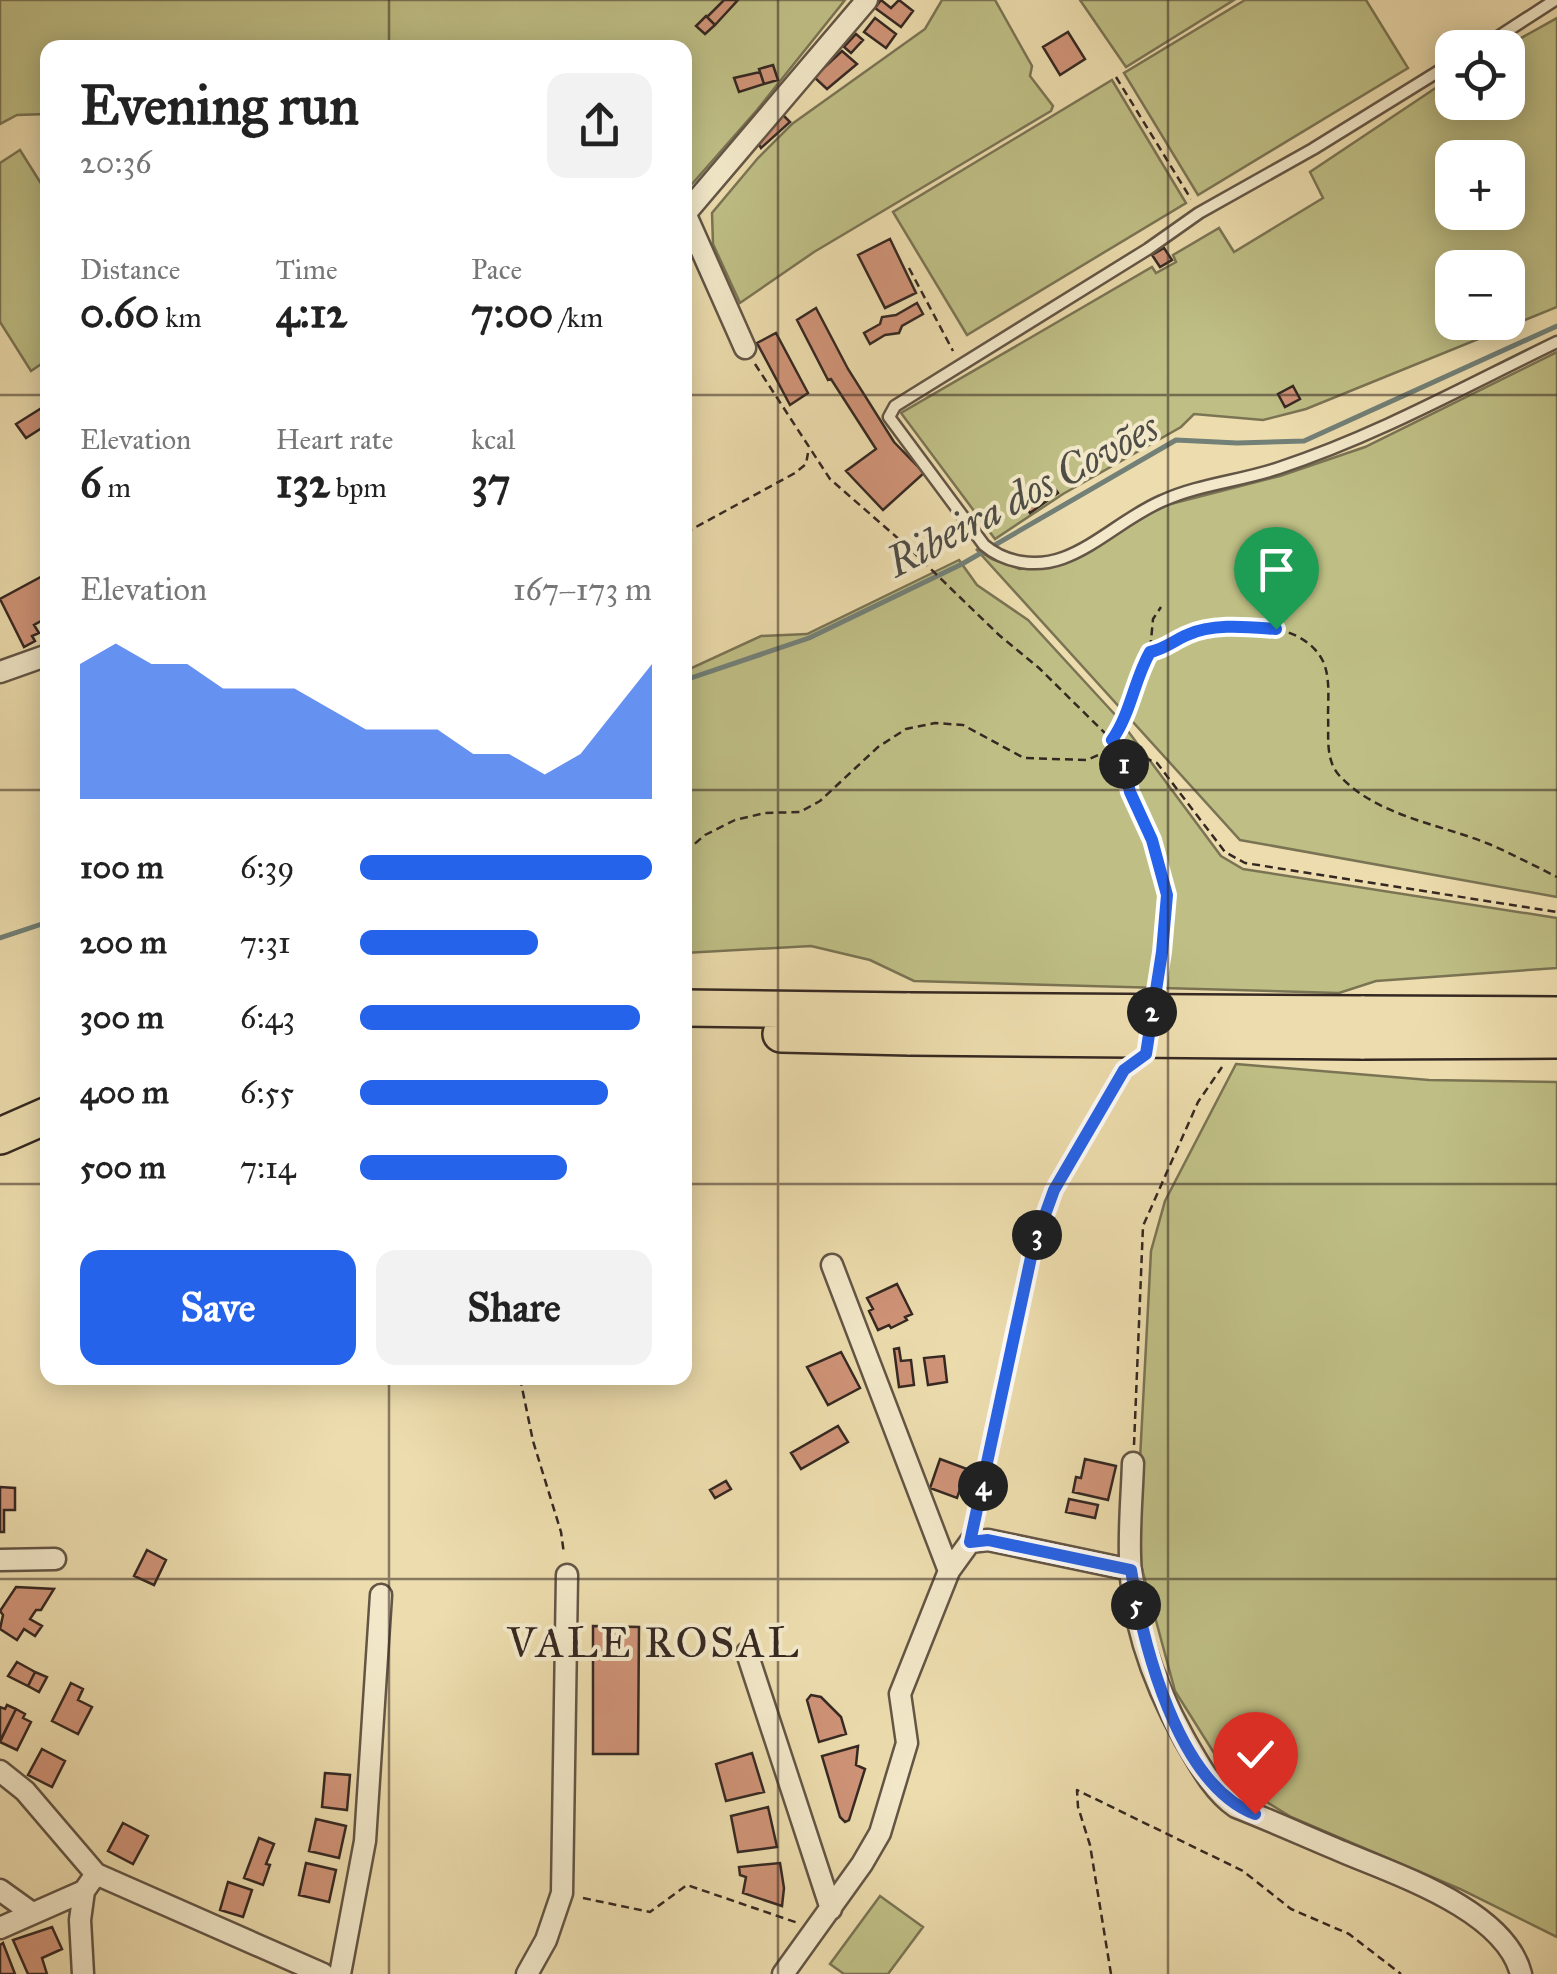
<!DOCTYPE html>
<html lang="en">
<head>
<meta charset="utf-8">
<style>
	:root { --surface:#fff; --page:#f2f2f2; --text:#222; --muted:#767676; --accent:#2563eb }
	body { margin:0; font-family:"IM FELL Great Primer",serif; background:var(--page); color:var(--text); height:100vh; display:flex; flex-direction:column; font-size:38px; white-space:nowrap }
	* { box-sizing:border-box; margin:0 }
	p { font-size:32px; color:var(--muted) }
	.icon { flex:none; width:55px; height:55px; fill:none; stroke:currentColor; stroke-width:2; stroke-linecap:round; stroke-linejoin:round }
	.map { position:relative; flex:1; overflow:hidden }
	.side { position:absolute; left:40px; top:40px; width:652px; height:1345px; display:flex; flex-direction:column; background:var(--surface); border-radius:20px; box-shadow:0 5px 25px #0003 }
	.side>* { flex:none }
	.controls { position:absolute; left:1435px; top:30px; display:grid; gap:20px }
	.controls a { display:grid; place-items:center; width:90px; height:90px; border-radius:20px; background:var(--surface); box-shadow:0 5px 25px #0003; font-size:50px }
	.pin { position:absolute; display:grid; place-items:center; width:85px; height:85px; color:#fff; margin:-102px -42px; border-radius:50% 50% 50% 0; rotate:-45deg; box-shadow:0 0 10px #0007 }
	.pin .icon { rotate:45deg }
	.km { position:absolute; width:50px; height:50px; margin:-25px; border-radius:50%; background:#222; color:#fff; font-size:28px; line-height:50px; text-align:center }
	.round { display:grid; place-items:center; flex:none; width:105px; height:105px; border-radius:20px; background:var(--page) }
	.overview { display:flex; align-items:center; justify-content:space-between; height:170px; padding:0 40px }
	h1 { font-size:55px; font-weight:700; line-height:75px }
	.metrics { display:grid; grid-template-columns:repeat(3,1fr); gap:15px; height:170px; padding:10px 40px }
	.metrics div { display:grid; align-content:center }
	.metrics b { font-size:42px; font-weight:700 }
	.metrics small { font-size:28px; font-weight:400 }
	.metrics p { font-size:28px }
	.chart { height:280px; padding:20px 40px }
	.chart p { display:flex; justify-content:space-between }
	.chart svg { width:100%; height:180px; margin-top:10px; fill:var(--accent); opacity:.7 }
	.button { display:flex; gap:20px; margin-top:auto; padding:20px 40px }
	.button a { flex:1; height:115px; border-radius:20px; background:var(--accent); color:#fff; font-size:40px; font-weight:700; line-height:115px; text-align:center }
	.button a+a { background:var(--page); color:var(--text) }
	ul { padding:0 40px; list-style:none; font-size:32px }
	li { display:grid; grid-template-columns:160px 120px 1fr; align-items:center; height:75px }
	li i { height:25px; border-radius:12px; background:var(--accent) }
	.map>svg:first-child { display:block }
	.green { fill:#bfbf85; stroke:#7a7454; stroke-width:2.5; fill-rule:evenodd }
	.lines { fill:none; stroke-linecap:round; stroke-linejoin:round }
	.stream { stroke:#728078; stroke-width:5 }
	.building { fill:#d09478; stroke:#352822; stroke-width:2.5 }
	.lane-casing { stroke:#635545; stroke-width:15 }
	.street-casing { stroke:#635545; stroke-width:25 }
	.highway-casing { stroke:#352822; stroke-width:40 }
	.path { stroke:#352822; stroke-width:2.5; stroke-dasharray:8 5; stroke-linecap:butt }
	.lane { stroke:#f3e9ca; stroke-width:10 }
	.street { stroke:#f3e9ca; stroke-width:20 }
	.highway { stroke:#edddae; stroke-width:35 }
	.highway-bridge-casing { stroke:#352822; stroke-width:40; stroke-linecap:butt }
	.highway-bridge { stroke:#edddae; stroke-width:35 }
	.route-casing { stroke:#fff; stroke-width:20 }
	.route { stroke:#2563eb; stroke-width:12 }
	.grid { fill:none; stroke:#352822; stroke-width:2.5; stroke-opacity:0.55 }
	.labels { text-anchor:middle; stroke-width:8; stroke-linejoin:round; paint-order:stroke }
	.water-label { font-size:42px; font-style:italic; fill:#4e4d46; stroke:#f3e9ca }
	.neighbourhood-label { font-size:42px; letter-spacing:2.5px; fill:#352822; stroke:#f3e9ca }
</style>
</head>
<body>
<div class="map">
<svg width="1557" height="1974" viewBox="0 0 1557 1974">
	<rect width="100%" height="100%" fill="#edddae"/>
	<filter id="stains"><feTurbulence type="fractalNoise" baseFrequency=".002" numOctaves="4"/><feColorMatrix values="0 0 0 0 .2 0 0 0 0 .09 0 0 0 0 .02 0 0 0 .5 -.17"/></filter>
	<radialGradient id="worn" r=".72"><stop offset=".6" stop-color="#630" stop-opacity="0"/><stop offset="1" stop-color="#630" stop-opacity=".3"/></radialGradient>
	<!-- green -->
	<path class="green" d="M0 0H845L757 110 685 192V48H48L47 114 17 115 0 124Z
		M942 0H995L1032 66 1030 76 1053 106 1051 111 814 252 740 303 713 244 712 213 758 158 792 124 925 29Z
		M1080 0H1234L1126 67Z
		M1245 0H1366L1408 68 1198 195 1124 73Z
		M1557 18V307L1306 409 1263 420 1194 414 1181 427 1063 494 995 539 901 413 1152 267 1156 273 1176 262 1173 255 1219 228 1234 252 1323 198 1310 172 1452 77V102H1508V48L1505 47ZM1452 158H1508V212H1452ZM1452 268H1508V322H1452Z
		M1112 80 1186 203 967 335 893 212Z
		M20 150 47 193V360L31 371 0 322V163Z
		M1557 352V897L1240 840 976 549 992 559 1020 569 1064 564 1163 506 1280 476 1365 447Z
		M959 560 977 585 1028 620 1119 719 1221 856 1243 869 1557 918V968L1376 981 1339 993 914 981 870 960 811 946 685 953V671L761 636 807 634Z
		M1236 1064 1429 1080 1557 1082V1937L1460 1889 1291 1817 1231 1780 1175 1691 1141 1565 1140 1459 1151 1251 1165 1201Z
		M880 1896 923 1927 888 1974H844L830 1964Z"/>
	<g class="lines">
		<!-- stream -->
		<path class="stream" d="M685 680 809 638 962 564 1176 440 1237 443 1304 441 1557 326
			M0 938 48 922"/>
	</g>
	<!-- building -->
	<path class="building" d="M724 0H738L715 25 707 17Z
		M881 0 891 8 899 0 913 11 901 27 875 8Z
		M706 16 715 25 705 34 696 26Z
		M875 18 896 34 886 48 864 32Z
		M1068 32 1085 59 1060 75 1043 47Z
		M856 34 863 40 851 53 844 47Z
		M842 51 857 64 827 89 814 77Z
		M773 65 778 80 764 84 759 69Z
		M760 72 764 84 739 92 734 78Z
		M781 113 790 122 761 148 757 141Z
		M890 239 916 293 885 308 858 255Z
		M1164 248 1172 260 1160 267 1152 255Z
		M917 303 923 314 902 326 899 333 885 335 870 344 864 333 880 324 882 317 896 315Z
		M816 308 848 369 894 442 924 473 883 510 846 471 876 449 831 379 828 380 797 320Z
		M776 333 808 393 790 405 757 343Z
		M1293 386 1300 399 1285 407 1278 394Z
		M48 404V424L26 438 16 424Z
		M1048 479 1058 493 1030 513 1021 499Z
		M48 573V617L34 625 39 633 32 636 35 641 24 647 0 599Z
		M897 1284 912 1314 905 1317 907 1320 891 1328 889 1325 878 1330 869 1311 873 1309 867 1298Z
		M899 1348 901 1361 911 1360 914 1385 899 1387 894 1349Z
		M841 1352 860 1388 828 1405 807 1367Z
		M944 1356 947 1382 928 1385 924 1358Z
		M838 1426 848 1442 801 1469 791 1453Z
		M940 1459 967 1469 957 1498 930 1488Z
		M1085 1459 1116 1466 1108 1500 1073 1492 1076 1477 1081 1478Z
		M726 1481 731 1489 715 1498 710 1490Z
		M0 1487 15 1488V1510H4V1532H0Z
		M1069 1499 1098 1505 1095 1518 1066 1512Z
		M147 1550 166 1560 154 1585 134 1576Z
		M16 1587 54 1589 41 1610H36L30 1619 42 1626 35 1636 24 1629 17 1640 0 1629 3 1615 0 1611Z
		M593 1626 639 1627 638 1754H593Z
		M17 1662 35 1672 28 1686 8 1676Z
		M35 1672 47 1677 39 1692 28 1686Z
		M71 1683 83 1689 78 1700 92 1707 78 1734 52 1721Z
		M811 1695 821 1697 841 1717 846 1734 819 1742 807 1700Z
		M7 1705 16 1709 0 1741V1707L5 1709Z
		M16 1709 25 1714 23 1718 31 1722 17 1750 0 1742Z
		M858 1746 856 1765 865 1769 849 1820 845 1822 840 1817 822 1756Z
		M42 1749 65 1761 52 1787 28 1775Z
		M752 1753 764 1792 726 1801 716 1764Z
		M325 1773 350 1775 347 1810 322 1807Z
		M768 1807 777 1847 738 1852 731 1816Z
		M316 1819 346 1826 339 1858 309 1851Z
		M123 1823 148 1836 133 1864 108 1851Z
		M259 1838 274 1844 266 1864 270 1865 263 1885 244 1878Z
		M306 1863 336 1870 329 1902 299 1895Z
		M780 1863 784 1888 782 1906 743 1893 746 1877 740 1875 739 1867Z
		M228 1882 252 1890 243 1917 220 1910Z
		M52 1927 62 1949 42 1958 47 1974H28L13 1940Z
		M3 1943 15 1974H0V1945Z"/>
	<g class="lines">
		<defs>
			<path id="lane" d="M1481 48 1555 0
				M1452 63 1313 149 1199 213 1148 249 895 406 889 417 984 545C1005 563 1036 568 1063 558 1098 545 1127 516 1162 501 1199 484 1241 481 1279 468 1376 436 1466 386 1557 342"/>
			<path id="street" d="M685 213 745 348
				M685 214 867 0
				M0 672 48 655
				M832 1265 949 1571
				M1133 1463C1132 1494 1129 1525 1130 1556 1130 1620 1154 1684 1185 1740 1199 1764 1213 1791 1236 1807 1272 1821 1307 1837 1343 1852 1397 1875 1505 1910 1521 1974
				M0 1560 55 1559
				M747 1653 831 1909
				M0 1771 25 1791 96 1874 323 1974
				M0 1890 32 1913
				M0 1928 84 1891 96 1874
				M83 1974 80 1920 84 1891
				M340 1974 365 1841 381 1595
				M527 1974 546 1940 562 1893 567 1575
				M783 1974 862 1864 880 1833 907 1743 900 1694 949 1571 970 1542 988 1540 1131 1570"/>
			<path id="highway" d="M685 1008 910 1011
				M1361 1014 1557 1015
				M781 1034 910 1037
				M1361 1041 1557 1040
				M0 1136 48 1115"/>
		</defs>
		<!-- lane casing -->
		<use href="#lane" class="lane-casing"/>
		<!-- street casing -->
		<use href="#street" class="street-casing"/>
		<!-- highway casing -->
		<use href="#highway" class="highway-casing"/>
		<!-- path -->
		<path class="path" d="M1116 77 1191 199
			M909 268 953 351
			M755 364 830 479 909 548 999 635 1039 668 1120 748 1157 763 1225 852 1245 863 1557 912
			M685 533 795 473 806 464 808 453
			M1151 651C1167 648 1177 637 1192 633 1229 622 1296 619 1320 656 1331 672 1328 697 1328 716 1329 735 1325 758 1338 774 1375 816 1440 824 1489 844 1512 854 1535 866 1557 877
			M1120 748 1130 792 1151 840 1167 895 1156 987
			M685 852 705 835 735 820 765 813 800 812 820 801 878 747 906 729 935 723 963 725 1024 758 1087 760 1103 753 1124 723 1136 677 1150 651 1153 619 1161 607
			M520 1378 533 1441 561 1532 564 1554
			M1134 1445 1143 1226 1198 1102 1222 1067
			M975 1521 1033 1248 1054 1190 1124 1070 1130 1065
			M583 1898 650 1912 687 1885 798 1923
			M1111 1974 1090 1845 1078 1807 1077 1790 1243 1871 1291 1909 1349 1934 1401 1974"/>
		<!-- lane -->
		<use href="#lane" class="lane"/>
		<!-- street -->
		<use href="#street" class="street"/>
		<!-- highway -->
		<use href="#highway" class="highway"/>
		<defs>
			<path id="highway-bridge" d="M910 1011 1361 1014
				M910 1037 1361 1041"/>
		</defs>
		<!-- highway-bridge casing -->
		<use href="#highway-bridge" class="highway-bridge-casing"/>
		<!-- highway-bridge -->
		<use href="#highway-bridge" class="highway-bridge"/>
	</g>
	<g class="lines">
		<defs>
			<path id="route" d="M1255 1814C1177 1784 1143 1644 1131 1570L988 1540 970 1542 1033 1248 1054 1190 1124 1070 1146 1054 1162 952 1167 895 1152 840 1130 792 1120 748 1112 740C1131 713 1134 680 1150 652 1165 649 1173 641 1187 635 1213 623 1248 627 1276 629"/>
		</defs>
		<!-- route casing -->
		<use href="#route" class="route-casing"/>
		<!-- route -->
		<use href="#route" class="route"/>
	</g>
	<!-- grid -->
	<path class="grid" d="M389 0V48M778 0V1974M1168 0V1974M0 395H48M685 395H1557M0 790H48M685 790H1557M0 1184H48M685 1184H1557M389 1378V1974M0 1579H1557"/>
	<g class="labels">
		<!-- water labels -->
		<g class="water-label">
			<text transform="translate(1022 494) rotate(-28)" y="15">Ribeira dos Covões</text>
		</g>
		<!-- neighbourhood labels -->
		<g class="neighbourhood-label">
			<text x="654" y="1657">VALE ROSAL</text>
		</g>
	</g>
	<rect width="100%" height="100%" filter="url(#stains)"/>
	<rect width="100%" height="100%" fill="url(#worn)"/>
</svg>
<div class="controls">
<a><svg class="icon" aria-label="locate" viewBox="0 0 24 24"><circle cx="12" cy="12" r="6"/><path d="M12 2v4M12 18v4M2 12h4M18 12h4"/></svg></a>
<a>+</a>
<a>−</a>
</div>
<div class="pin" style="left:1276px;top:629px;background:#1e9e55"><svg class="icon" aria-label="arrive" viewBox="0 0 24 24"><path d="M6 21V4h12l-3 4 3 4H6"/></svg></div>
<div class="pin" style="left:1255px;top:1814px;background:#d93025"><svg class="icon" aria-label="check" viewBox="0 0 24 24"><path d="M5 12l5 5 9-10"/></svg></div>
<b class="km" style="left:1124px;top:764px">1</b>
<b class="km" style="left:1152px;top:1012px">2</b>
<b class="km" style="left:1037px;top:1235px">3</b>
<b class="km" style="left:983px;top:1486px">4</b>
<b class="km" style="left:1136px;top:1605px">5</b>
<section class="side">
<div class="overview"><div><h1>Evening run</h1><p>20:36</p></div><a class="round"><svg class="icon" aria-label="share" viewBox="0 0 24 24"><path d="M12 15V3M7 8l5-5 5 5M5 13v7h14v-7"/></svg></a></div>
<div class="metrics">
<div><p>Distance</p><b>0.60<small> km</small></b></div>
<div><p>Time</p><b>4:12</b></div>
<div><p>Pace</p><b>7:00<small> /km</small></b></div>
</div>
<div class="metrics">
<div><p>Elevation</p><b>6<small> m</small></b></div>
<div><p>Heart rate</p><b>132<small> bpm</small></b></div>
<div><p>kcal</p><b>37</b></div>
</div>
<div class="chart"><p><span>Elevation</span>167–173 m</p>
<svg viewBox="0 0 160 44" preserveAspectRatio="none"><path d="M0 44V11L10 6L20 11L30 11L40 17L50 17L60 17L70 22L80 27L90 27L100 27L110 33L120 33L130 38L140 33L150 22L160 11V44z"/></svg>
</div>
<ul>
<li><b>100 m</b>6:39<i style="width:100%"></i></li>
<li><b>200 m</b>7:31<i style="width:61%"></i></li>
<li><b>300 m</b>6:43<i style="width:96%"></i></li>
<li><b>400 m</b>6:55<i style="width:85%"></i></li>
<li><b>500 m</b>7:14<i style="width:71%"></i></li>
</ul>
<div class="button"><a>Save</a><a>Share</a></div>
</section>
</div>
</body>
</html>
